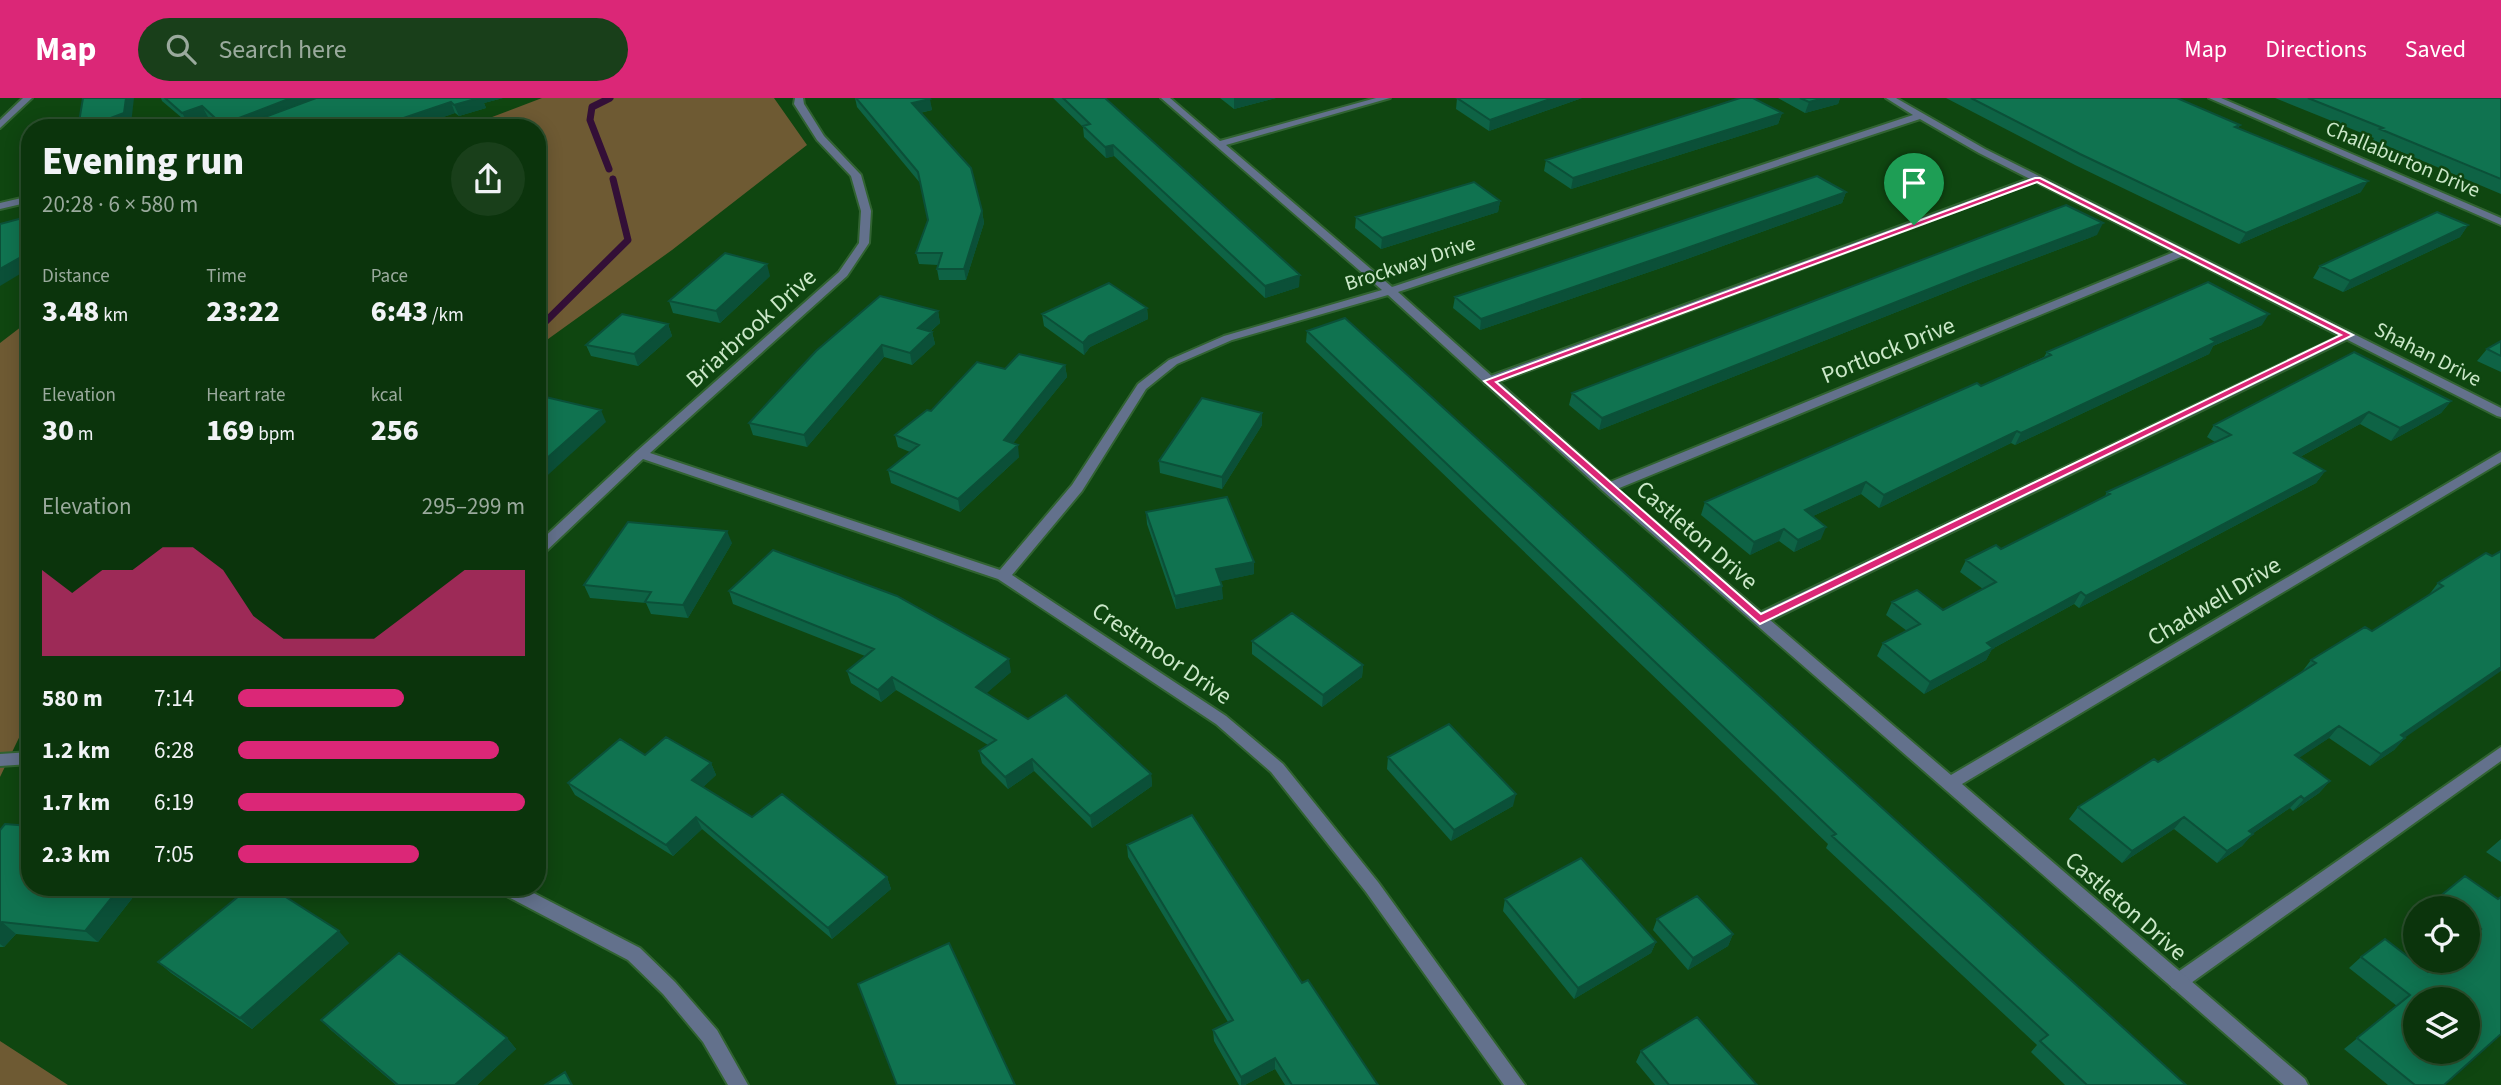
<!DOCTYPE html>
<html lang="en">
<head>
<meta charset="utf-8">
<style>
	:root { --surface:#0b340c; --page:#193f1a; --text:#f1f3f6; --muted:#9aaa9d; --line:#2b4f2d; --accent:#db2777 }
	body { margin:0; font-family:"Source Sans 3",sans-serif; background:var(--page); color:var(--text); height:100vh; display:flex; flex-direction:column; font-size:26px; white-space:nowrap }
	* { box-sizing:border-box; margin:0 }
	p { font-size:23px; color:var(--muted) }
	.icon { flex:none; width:38px; height:38px; fill:none; stroke:currentColor; stroke-width:2; stroke-linecap:round; stroke-linejoin:round }
	.map { position:relative; flex:1; overflow:hidden }
	.side { position:absolute; left:21px; top:21px; width:525px; height:777px; display:flex; flex-direction:column; background:var(--surface); border-radius:28px; box-shadow:0 4px 18px #0003,0 0 0 2px var(--line) }
	.side>* { flex:none }
	.controls { position:absolute; left:2403px; top:798px; display:grid; gap:14px }
	.controls a { display:grid; place-items:center; width:77px; height:77px; border-radius:50%; background:var(--surface); box-shadow:0 4px 18px #0003,0 0 0 2px var(--line); font-size:35px }
	.pin { position:absolute; display:grid; place-items:center; width:60px; height:60px; color:#fff; margin:-72px -30px; border-radius:50% 50% 50% 0; rotate:-45deg; box-shadow:0 0 7px #0007 }
	.pin .icon { rotate:45deg }
	.round { display:grid; place-items:center; flex:none; width:74px; height:74px; border-radius:37px; background:var(--page) }
	.overview { display:flex; align-items:center; justify-content:space-between; height:119px; padding:0 21px }
	h1 { font-size:38px; font-weight:800; line-height:52px }
	.metrics { display:grid; grid-template-columns:repeat(3,1fr); gap:10px; height:119px; padding:7px 21px }
	.metrics div { display:grid; align-content:center }
	.metrics b { font-size:30px; font-weight:800 }
	.metrics small { font-size:19px; font-weight:400 }
	.metrics p { font-size:19px }
	.chart { height:196px; padding:14px 21px }
	.chart p { display:flex; justify-content:space-between }
	.chart svg { width:100%; height:126px; margin-top:7px; fill:var(--accent); opacity:.7 }
	ul { padding:0 21px; list-style:none; font-size:23px }
	li { display:grid; grid-template-columns:112px 84px 1fr; align-items:center; height:52px }
	li i { height:18px; border-radius:9px; background:var(--accent) }
	header { display:flex; align-items:center; gap:42px; box-sizing:border-box; height:98px; padding:0 35px; background:var(--accent); color:#fff }
	header strong { font-size:33px }
	nav { display:flex; gap:38px; margin-inline-start:auto; font-size:24px }
	.search { width:490px; height:63px; background:var(--page); display:flex; align-items:center; gap:18px; box-sizing:border-box; padding:0 24px; border-radius:38px; color:var(--muted); font-size:26px }
	.map>svg:first-child { display:block }
	.green { fill:#6e5a33 }
	.lines { fill:none; stroke-linecap:round; stroke-linejoin:round }
	.stream { stroke:#330f37; stroke-width:7 }
	.lane-casing { stroke:#316331; stroke-width:4 }
	.street-casing { stroke:#316331; stroke-width:4 }
	.lane { fill:#63718c; fill-rule:evenodd }
	.street { fill:#63718c; fill-rule:evenodd }
	.wall { fill:#0e6345 }
	.shaded-wall { fill:#0b5038 }
	.building { fill:#107350; stroke:#0b5038; stroke-width:2; fill-rule:evenodd }
	.route { fill:#db2777; stroke:#fff; stroke-width:2; fill-rule:evenodd }
	.labels { text-anchor:middle; stroke-width:5; stroke-linejoin:round; paint-order:stroke }
	.far-street-label { font-size:21px; fill:#cbe8c9; stroke:#0f4610 }
	.street-label { font-size:24px; fill:#cbe8c9; stroke:#0f4610 }
</style>
</head>
<body>
<header>
<strong>Map</strong>
<div class="search"><svg class="icon" aria-label="search" viewBox="0 0 24 24"><circle cx="10" cy="10" r="6"/><path d="M15 15l6 6"/></svg>Search here</div>
<nav><a>Map</a><a>Directions</a><a>Saved</a></nav>
</header>
<div class="map">
<svg width="2501" height="987" viewBox="0 0 2501 987">
	<rect width="100%" height="100%" fill="#0f4610"/>
	<!-- green -->
	<path class="green" d="M542 0H774L807 47 672 152 537 249V30H463Z
		M30 222V617L0 679V245Z
		M0 943 68 987H0Z"/>
	<g class="lines">
		<!-- stream -->
		<path class="stream" d="M609 71 590 22 592 9 610 0
			M537 232 628 142 613 81"/>
		<defs>
			<path id="lane" d="M2034 79 2042 81 1493 286H1485L1483 283 1485 280Z
				M2348 234 2352 235V239L1765 525 1760 526 1753 521 1755 517Z
				M2501 649V663L2184 890 2178 892 2172 890 2169 884 2172 878Z"/>
			<path id="street" d="M23 0H32L0 30V22Z
				M795 0H803L804 6 824 38 861 77 871 113 869 145 847 178 650 355 1000 472 1072 387 1138 286 1169 262 1224 238 1382 192 1161 0H1170L1220 43 1376 0H1390L1226 47 1392 189 1913 17 1886 0H1896L1985 51 2501 310V319L2497 318 2183 158 1617 391 1951 677 2501 354V364L1962 686 2305 981 2308 987H2284L1603 393 1388 197 1232 242 1177 266 1146 291 1082 393 1012 477 1226 618 1283 666 1378 784 1525 987H1504L1366 794 1271 674 1216 626 998 481 643 361 542 457 537 459V446L637 353 839 174 859 145 861 113 851 78 817 42 794 6ZM1920 21 1979 55 2174 154 1610 384 1398 194Z
				M2209 0H2221L2501 120V127Z
				M30 98V104L0 111V105Z
				M30 654V666L0 668V656Z
				M497 789H522L640 850 675 884 717 932 748 987H728L703 944 663 896 628 862 499 794Z"/>
		</defs>
		<!-- lane casing -->
		<use href="#lane" class="lane-casing"/>
		<!-- street casing -->
		<use href="#street" class="street-casing"/>
		<!-- lane -->
		<use href="#lane" class="lane"/>
		<!-- street -->
		<use href="#street" class="street"/>
	</g>
	<!-- wall -->
	<path class="wall" d="M161 0H503L484 5 486 10 459 18 455 15 411 30H220L208 19 188 25 162 3Z
		M855 0H929L932 12 920 15 982 113 984 125 966 182H939L937 171 938 167 919 166 916 155 928 123 920 85 857 9Z
		M1053 0H1105L1299 189 1265 200 1114 58 1106 60 1084 39 1083 29Z
		M1220 0H1276L1234 11Z
		M1457 0H1582L1489 33 1456 11Z
		M1778 0H1840L1838 6 1805 15Z
		M1946 0H2177L2240 27 2238 30 2361 94 2239 146 2075 67Z
		M2275 0H2501V96L2373 42 2374 40Z
		M1782 15 1778 26 1571 91 1544 73 1546 62Z
		M1846 94 1842 105 1684 162 1480 232 1453 210 1455 199Z
		M1500 103 1498 114 1381 151 1355 130 1356 119Z
		M2468 127 2460 139 2343 194 2313 180 2320 168Z
		M2097 137 1975 183 1599 332 1569 307 1572 295Z
		M770 178 720 225 673 215 669 203Z
		M1147 210 1148 221 1090 249 1084 257 1044 228 1042 216Z
		M938 213 940 225 930 234H932L935 246 912 267 884 259 807 349 753 337 749 325Z
		M668 226 672 238 638 268 591 258 586 247Z
		M2262 227 2213 248 2209 256 2015 347 2011 345 1879 410 1861 396 1813 418 1821 441 1794 454 1779 443 1750 457 1701 417 1705 404 1981 288 2044 259 2047 254Z
		M1307 233 2186 987H2065L2031 954 2037 947 1826 750 1828 746 1306 244Z
		M2501 243V274L2477 263 2487 251Z
		M1065 267 1067 279 1013 345 1019 359 960 414 891 385 888 372 910 354 898 349 895 337 931 313 1005 271Z
		M2451 303 2441 315 2391 343 2360 326 2300 359 2325 373 2316 385 2079 510 2074 506 1992 551 1986 562 1924 596 1877 558 1883 545 1907 533 1886 517 1892 504 1943 512 1983 491 1960 474 1966 462 2001 451 2105 398 2107 394 2215 344 2207 339 2214 327Z
		M1262 315V327L1222 391 1160 375 1159 363Z
		M1146 414 1254 464V476L1220 483 1223 501 1176 511 1147 426Z
		M732 445 688 520 651 516 646 505 590 500 584 487Z
		M2486 455 2405 640 2394 652 2370 668 2329 640 2298 660 2330 683 2319 695 2293 713 2290 710 2252 736 2242 748 2217 765 2174 731 2122 765 2069 721 2078 709 2158 664 2236 616 2301 575 2311 562 2372 533 2428 498 2438 485Z
		M729 493 1011 574 986 595 1028 621 1151 676 1152 688 1092 730 1034 673 1008 691 982 665 979 653 988 647 896 592 881 604 851 585 847 573 865 558 733 506Z
		M1252 543 1363 567 1362 579 1322 609 1252 556Z
		M645 657 711 665 716 677 703 689 752 719 887 779 891 791 832 841 702 731 673 758 575 697 568 685Z
		M1388 659 1513 708 1451 743 1387 671Z
		M0 732 141 789 98 844 16 836 4 849H0Z
		M2501 741V764L2486 754Z
		M1127 747 1302 885 1378 987H1285L1275 971 1245 987H1239L1214 943 1213 932 1228 924 1128 759Z
		M2438 800 2498 801 2444 987H2388L2344 951 2397 908 2349 870 2361 859 2428 874 2468 863V810H2426Z
		M1505 801 1656 844 1651 855 1574 901 1503 813Z
		M1657 821 1733 836 1728 848 1688 872 1653 832Z
		M349 845 252 931 171 875 158 864Z
		M321 922 507 940 516 951 477 987H396L332 933Z
		M1641 953 1757 987H1655L1636 964Z"/>
	<!-- shaded-wall -->
	<path class="shaded-wall" d="M126 0H134L131 26 121 30H84Z
		M291 0H324L247 30 239 20Z
		M479 0H503L484 5 486 10 459 18 454 7Z
		M1234 0H1276L1234 11Z
		M1553 0H1582L1489 33 1490 22Z
		M1824 0H1840L1838 6 1805 15 1809 4Z
		M930 1 932 12 914 16 912 5Z
		M451 4 455 15 411 30H374Z
		M202 8 208 19 188 25 182 15Z
		M1782 15 1778 26 1571 91 1573 80Z
		M1113 47 1114 58 1106 60 1105 49Z
		M2368 83 2361 94 2239 146 2246 135Z
		M1846 94 1842 105 1684 162 1480 232 1481 221Z
		M1500 103 1498 114 1381 151 1382 140Z
		M982 113 984 125 966 182 964 171Z
		M2103 125 2097 137 1975 183 1599 332 1602 320 1980 171Z
		M2468 127 2460 139 2343 194 2350 183Z
		M30 154V170L0 188V171Z
		M767 166 770 178 720 225 716 213Z
		M1300 177 1299 189 1265 200V188Z
		M1147 210 1148 221 1090 249 1084 257 1083 245 1089 238Z
		M938 213 940 225 920 242 918 230Z
		M2269 216 2262 227 2213 248 2209 256 2015 347 2021 335 2211 241Z
		M668 226 672 238 638 268 634 256Z
		M932 234 935 246 912 267 910 255Z
		M882 247 884 259 807 349 804 337Z
		M1065 267 1067 279 1006 354 1004 342Z
		M2451 303 2441 315 2391 343 2400 330Z
		M601 312 606 324 538 386 537 369Z
		M2369 314 2360 326 2285 367 2294 355Z
		M1262 315V327L1222 391V379Z
		M2017 333 2011 345 1879 410 1884 397Z
		M1018 347 1019 359 960 414 958 401Z
		M2325 373 2316 385 2079 510 2086 498Z
		M1866 384 1861 396 1800 424 1805 412Z
		M1826 429 1821 441 1794 454 1798 442Z
		M1784 431 1779 443 1750 457 1754 444Z
		M727 433 732 445 688 520 683 507Z
		M1254 464V476L1217 484 1216 471Z
		M1222 488 1223 501 1176 511 1175 498Z
		M2081 494 2074 506 1992 551 1986 562 1924 596 1930 584 1987 545Z
		M1009 561 1011 574 979 602 976 589Z
		M1363 567 1362 579 1322 609 1323 597Z
		M2501 569V573L2390 650 2401 637Z
		M892 579 896 592 881 604 878 592Z
		M2339 628 2329 640 2284 670 2295 657Z
		M2405 640 2394 652 2370 668 2381 656Z
		M1032 661 1034 673 1008 691 1005 679Z
		M711 665 716 677 698 694 692 682Z
		M1151 676 1152 688 1092 730 1090 718Z
		M2330 683 2319 695 2293 713 2304 701Z
		M1516 696 1513 708 1451 743 1454 732Z
		M2301 698 2290 710 2239 745 2249 733Z
		M696 719 702 731 673 758 666 747Z
		M2184 719 2174 731 2122 765 2132 753Z
		M2253 736 2242 748 2217 765 2227 753Z
		M887 779 891 791 832 841 828 830Z
		M120 789H141L98 844 85 833Z
		M2 824 16 836 4 849 0 846V827Z
		M339 833 349 845 252 931 240 920Z
		M1733 836 1728 848 1688 872 1693 860Z
		M1656 844 1651 855 1574 901 1578 890Z
		M507 940 516 951 477 987H455Z
		M1275 960V971L1245 987H1241V979Z"/>
	<!-- building -->
	<path class="building" d="M83 0H126L124 15 84 30H78Z
		M165 0H291L239 20 257 22 316 0H479L454 7 451 4 374 30H226L202 8 182 15Z
		M856 0H929L930 1 912 5 971 70 982 113 964 171H937L942 155H916L928 122 918 74Z
		M1063 0H1105L1300 177 1265 188 1113 47 1105 49 1083 28 1090 26Z
		M1457 0H1553L1490 22Z
		M1740 0H1753L1782 15 1573 80 1546 62Z
		M1800 0H1824L1809 4Z
		M1971 0H2177L2240 27 2235 29 2368 83 2246 135 2080 56Z
		M2308 0H2501V81L2380 31 2383 30Z
		M1817 78 1846 94 1687 150 1481 221 1455 199Z
		M1474 84 1500 103 1382 140 1356 119Z
		M2066 107 2103 125 1980 171 1602 320 1572 295Z
		M2437 114 2468 127 2350 183 2320 168Z
		M30 118V154L0 171V126Z
		M725 155 767 166 716 213 669 203Z
		M2208 184 2269 216 2211 241 2216 244 2021 335 2017 333 1884 397 1866 384 1805 412 1826 429 1798 442 1784 431 1754 444 1705 404 1977 285 1981 288 2051 257 2047 254Z
		M1109 185 1147 210 1089 238 1083 245 1042 216Z
		M880 198 938 213 918 230 932 234 910 255 882 247 804 337 749 325 816 253Z
		M622 216 668 226 634 256 586 247Z
		M1345 220 2186 987H2087L2040 943 2048 937 1832 738 1836 736 1307 233Z
		M2501 243V258L2487 251Z
		M2354 254 2451 303 2400 330 2369 314 2294 355 2325 373 2086 498 2081 494 1987 545 1993 550 1930 584 1883 545 1920 526 1892 504 1917 492 1943 512 1996 484 1966 462 1996 447 2001 451 2110 396 2107 394 2231 337 2214 327Z
		M1019 256 1065 267 1004 342 1018 347 958 401 888 372 919 347 895 337 927 312 931 313 977 264 1005 271Z
		M537 297 601 312 537 369Z
		M1202 300 1262 315 1222 379 1159 363Z
		M1227 399 1254 464 1216 471 1222 488 1175 498 1146 414Z
		M628 424 727 433 683 507 645 504 651 494 584 487Z
		M773 452 897 498 1009 561 976 589 1028 621 1066 597 1151 676 1090 718 1032 661 1005 679 979 653 996 642 892 579 878 592 847 573 874 551 729 493Z
		M2501 453V569L2401 637 2405 640 2381 656 2339 628 2295 657 2330 683 2304 701 2301 698 2249 733 2253 736 2227 753 2184 719 2132 753 2078 709 2154 661 2158 664 2236 616 2316 565 2311 562 2365 529 2372 533 2443 488 2438 485 2486 455 2492 458Z
		M1292 515 1363 567 1323 597 1252 543Z
		M1449 626 1516 696 1454 732 1388 659Z
		M666 639 711 665 692 682 752 719 782 696 887 779 828 830 696 719 666 747 568 685 620 641 645 657Z
		M1192 717 1302 885 1308 882 1378 987H1292L1275 960 1241 979 1213 932 1233 922 1127 747Z
		M5 726 30 728V789H120L85 833 2 824 0 827V732Z
		M1581 760 1656 844 1578 890 1505 801Z
		M2465 778 2498 801 2501 799V936L2444 987H2415L2357 940 2410 897 2361 859 2385 841 2428 874 2442 863H2468V842L2481 831 2468 821V810H2453L2438 800ZM2415 901H2468V954H2415Z
		M250 789H270L339 833 240 920 158 864Z
		M1697 798 1733 836 1693 860 1657 821Z
		M949 845 1015 987H897L858 886Z
		M399 855 507 940 455 987H398L321 922Z
		M1697 919 1757 987H1669L1641 953Z
		M565 974 572 987H545Z"/>
	<!-- route -->
	<path class="route" d="M2035 80H2040L2353 237 1760 526 1484 283ZM2037 84 2341 237 1761 516 1496 284Z"/>
	<g class="labels">
		<!-- far-street labels -->
		<g class="far-street-label">
			<text transform="translate(2403 61) rotate(23)" y="7">Challaburton Drive</text>
			<text transform="translate(1410 165) rotate(-18)" y="7">Brockway Drive</text>
			<text transform="translate(2428 256) rotate(27)" y="7">Shahan Drive</text>
		</g>
		<!-- street labels -->
		<g class="street-label">
			<text transform="translate(751 230) rotate(-42)" y="8">Briarbrook Drive</text>
			<text transform="translate(1888 252) rotate(-22)" y="8">Portlock Drive</text>
			<text transform="translate(1697 437) rotate(41)" y="8">Castleton Drive</text>
			<text transform="translate(2214 503) rotate(-31)" y="8">Chadwell Drive</text>
			<text transform="translate(1162 555) rotate(34)" y="8">Crestmoor Drive</text>
			<text transform="translate(2126 808) rotate(41)" y="8">Castleton Drive</text>
		</g>
	</g>
</svg>
<div class="controls">
<a><svg class="icon" aria-label="locate" viewBox="0 0 24 24"><circle cx="12" cy="12" r="6"/><path d="M12 2v4M12 18v4M2 12h4M18 12h4"/></svg></a>
<a><svg class="icon" aria-label="layers" viewBox="0 0 24 24"><path d="M12 4l9 5-9 5-9-5zM3 14l9 5 9-5"/></svg></a>
</div>
<div class="pin" style="left:1914px;top:127px;background:#1e9e55"><svg class="icon" aria-label="arrive" viewBox="0 0 24 24"><path d="M6 21V4h12l-3 4 3 4H6"/></svg></div>
<section class="side">
<div class="overview"><div><h1>Evening run</h1><p>20:28 · 6 × 580 m</p></div><a class="round"><svg class="icon" aria-label="share" viewBox="0 0 24 24"><path d="M12 15V3M7 8l5-5 5 5M5 13v7h14v-7"/></svg></a></div>
<div class="metrics">
<div><p>Distance</p><b>3.48<small> km</small></b></div>
<div><p>Time</p><b>23:22</b></div>
<div><p>Pace</p><b>6:43<small> /km</small></b></div>
</div>
<div class="metrics">
<div><p>Elevation</p><b>30<small> m</small></b></div>
<div><p>Heart rate</p><b>169<small> bpm</small></b></div>
<div><p>kcal</p><b>256</b></div>
</div>
<div class="chart"><p><span>Elevation</span>295–299 m</p>
<svg viewBox="0 0 160 44" preserveAspectRatio="none"><path d="M0 44V14L10 22L20 14L30 14L40 6L50 6L60 14L70 30L80 38L90 38L100 38L110 38L120 30L130 22L140 14L150 14L160 14V44z"/></svg>
</div>
<ul>
<li><b>580 m</b>7:14<i style="width:58%"></i></li>
<li><b>1.2 km</b>6:28<i style="width:91%"></i></li>
<li><b>1.7 km</b>6:19<i style="width:100%"></i></li>
<li><b>2.3 km</b>7:05<i style="width:63%"></i></li>
</ul>
</section>
</div>
</body>
</html>
